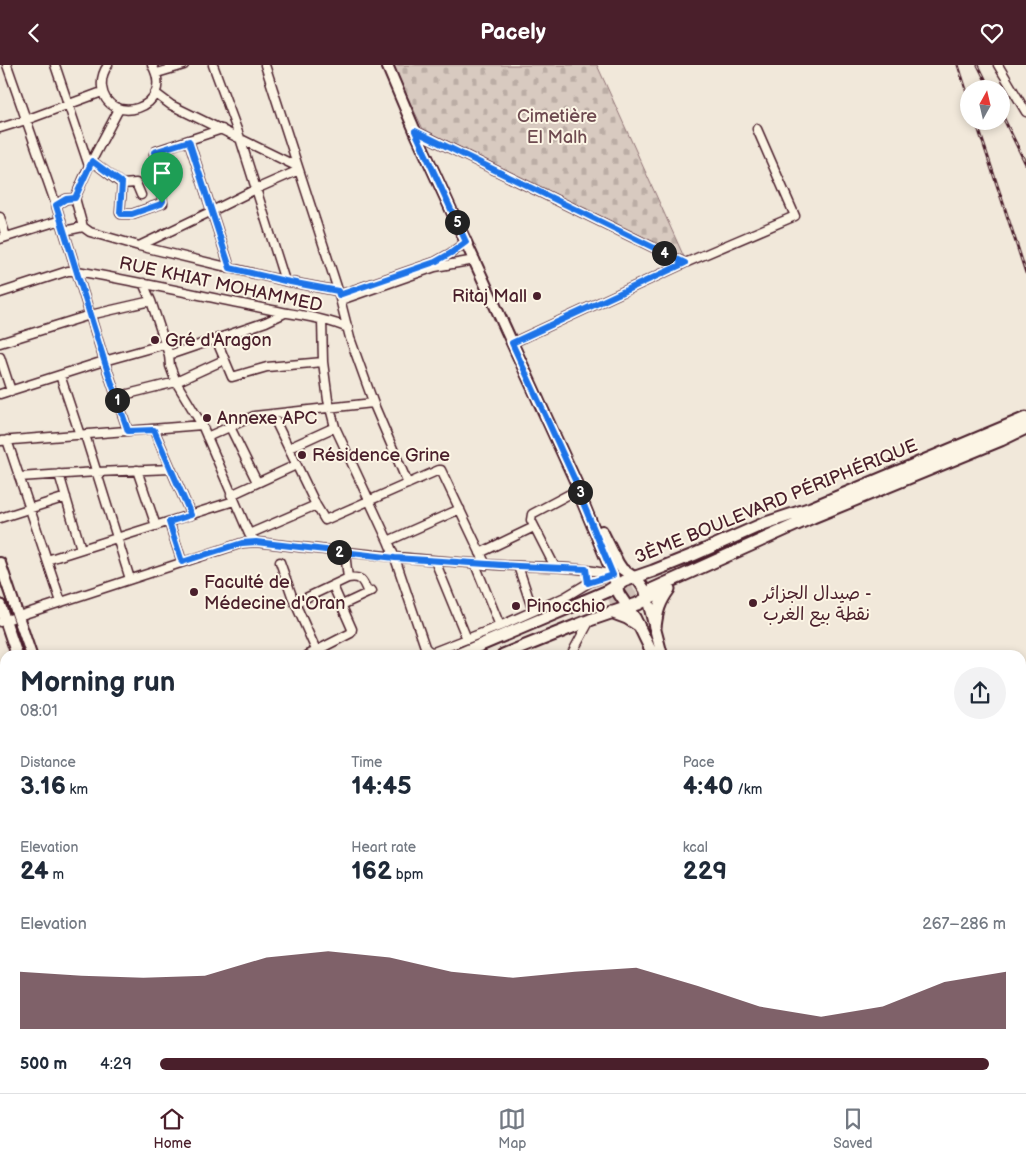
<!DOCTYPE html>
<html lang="en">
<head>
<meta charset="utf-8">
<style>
	:root { --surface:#fff; --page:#f2f2f3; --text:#1f2937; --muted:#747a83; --line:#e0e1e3; --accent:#4a1f2b }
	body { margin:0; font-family:"Balsamiq Sans","Playpen Sans Arabic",sans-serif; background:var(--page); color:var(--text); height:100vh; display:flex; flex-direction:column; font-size:19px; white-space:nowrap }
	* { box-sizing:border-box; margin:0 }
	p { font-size:16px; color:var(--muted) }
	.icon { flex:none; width:28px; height:28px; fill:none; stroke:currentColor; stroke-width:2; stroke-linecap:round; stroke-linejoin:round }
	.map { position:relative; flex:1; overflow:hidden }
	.details { position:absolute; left:0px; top:585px; width:1026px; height:444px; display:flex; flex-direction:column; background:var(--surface); border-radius:15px 15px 0 0; box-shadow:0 2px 8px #0003 }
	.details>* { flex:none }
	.needle { width:32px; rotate:8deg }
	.tools { position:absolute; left:960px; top:15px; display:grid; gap:10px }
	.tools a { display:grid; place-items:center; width:50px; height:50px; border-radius:50%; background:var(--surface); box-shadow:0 2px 8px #0003; font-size:25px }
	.pin { position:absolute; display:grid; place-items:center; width:42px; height:42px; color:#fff; margin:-51px -21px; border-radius:50% 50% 50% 0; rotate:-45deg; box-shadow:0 0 5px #0007 }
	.pin .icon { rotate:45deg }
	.km { position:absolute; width:25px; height:25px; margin:-12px; border-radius:50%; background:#222; color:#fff; font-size:14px; line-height:25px; text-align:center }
	.round { display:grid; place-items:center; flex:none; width:52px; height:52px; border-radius:26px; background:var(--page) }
	.summary { display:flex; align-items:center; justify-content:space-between; height:85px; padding:0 20px }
	h1 { font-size:28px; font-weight:700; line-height:38px }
	.metrics { display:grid; grid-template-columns:repeat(3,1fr); gap:8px; height:85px; padding:5px 20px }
	.metrics div { display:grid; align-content:center }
	.metrics b { font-size:25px; font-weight:700 }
	.metrics small { font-size:14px; font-weight:400 }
	.metrics p { font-size:14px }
	.chart { height:140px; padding:10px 20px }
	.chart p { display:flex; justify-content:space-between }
	.chart svg { width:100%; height:90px; margin-top:5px; fill:var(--accent); opacity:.7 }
	ul { padding:0 20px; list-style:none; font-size:16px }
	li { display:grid; grid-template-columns:80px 60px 1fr; align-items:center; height:38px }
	li i { height:12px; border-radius:6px; background:var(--accent) }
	header { display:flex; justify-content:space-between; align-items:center; height:65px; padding:0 20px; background:var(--accent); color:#fff; font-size:22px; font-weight:700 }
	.dock { display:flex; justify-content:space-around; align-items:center; height:70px; border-top:1px solid var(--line); background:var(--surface); font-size:14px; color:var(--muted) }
	.dock a { display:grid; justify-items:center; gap:2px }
	.dock .active { color:var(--accent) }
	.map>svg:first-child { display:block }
	.cemetery { fill:url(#cemetery-stones); stroke:#917476 }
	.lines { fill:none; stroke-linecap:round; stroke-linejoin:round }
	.highway-tunnel { stroke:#d0c0b7; stroke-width:11; stroke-dasharray:11 5.5; stroke-linecap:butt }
	.minor-casing { stroke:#4a1f2b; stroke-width:11 }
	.major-casing { stroke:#4a1f2b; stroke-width:14 }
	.highway-casing { stroke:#4a1f2b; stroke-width:15 }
	.minor { stroke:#fcf5e5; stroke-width:8 }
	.major { stroke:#fcf5e5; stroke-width:10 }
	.highway { stroke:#fcf5e5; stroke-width:11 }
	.tram { stroke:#4a1f2b; stroke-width:1 }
	.rail-casing { stroke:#4a1f2b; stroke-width:3 }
	.rail { stroke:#fcf5e5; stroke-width:1; stroke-dasharray:4; stroke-linecap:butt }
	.route-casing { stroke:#fff; stroke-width:10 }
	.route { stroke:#1a73e8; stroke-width:6 }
	.poi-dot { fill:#4a1f2b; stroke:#fcf5e5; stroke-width:2 }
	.labels { text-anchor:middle; stroke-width:4; stroke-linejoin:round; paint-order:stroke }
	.park-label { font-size:18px; fill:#6e4a50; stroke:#fcf5e5 }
	.street-label { font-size:18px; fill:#4a1f2b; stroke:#fcf5e5 }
	.poi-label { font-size:18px; fill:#4a1f2b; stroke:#fcf5e5; text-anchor:start }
</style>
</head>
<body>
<header><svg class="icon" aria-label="back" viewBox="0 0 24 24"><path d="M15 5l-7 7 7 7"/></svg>Pacely<svg class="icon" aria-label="heart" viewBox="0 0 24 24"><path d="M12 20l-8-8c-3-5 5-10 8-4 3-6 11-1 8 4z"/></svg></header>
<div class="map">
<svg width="1026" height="1028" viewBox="0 0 1026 1028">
	<defs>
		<pattern id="cemetery-stones" width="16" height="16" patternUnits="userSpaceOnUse" patternTransform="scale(1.25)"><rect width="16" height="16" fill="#d8cac0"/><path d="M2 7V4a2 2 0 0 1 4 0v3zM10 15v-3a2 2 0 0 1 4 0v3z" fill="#bbada5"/></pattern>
	</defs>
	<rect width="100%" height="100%" fill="#f1e8da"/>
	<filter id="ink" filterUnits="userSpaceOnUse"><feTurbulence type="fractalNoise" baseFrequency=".02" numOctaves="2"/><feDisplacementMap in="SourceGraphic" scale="10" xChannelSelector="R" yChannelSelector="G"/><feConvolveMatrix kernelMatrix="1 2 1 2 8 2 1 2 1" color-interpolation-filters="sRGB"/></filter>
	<g filter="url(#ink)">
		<!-- cemetery -->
		<path class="cemetery" d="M392 0H597L684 192 423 64Z"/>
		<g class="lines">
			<!-- highway-tunnel -->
			<path class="highway-tunnel" d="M608 534 649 516
				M612 541 653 524"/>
			<defs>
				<path id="minor" d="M7 0 56 140
					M55 0 89 101
					M108 0C103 7 101 13 102 22 107 63 177 44 152 0
					M213 0 240 73 285 216
					M265 0 337 222 350 273 375 342 408 419
					M998 0 1026 47
					M157 8 184 0
					M155 28 171 40 298 102
					M0 63 26 55 102 27
					M415 66 685 198
					M189 76 230 203
					M92 96 122 119
					M141 130 136 118 122 119 120 148 121 149H132L163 138 154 89 156 86 222 64
					M75 133 89 101 119 44
					M75 133 83 162 64 166 56 140 66 134Z
					M0 152 6 172
					M83 162 90 167 139 181 285 216 338 226
					M64 166 105 298 128 366
					M0 174 61 155
					M139 181 212 146 256 124 299 105
					M143 218 151 236 169 290 170 301 176 317 202 360 249 469 256 477
					M0 228 68 206H77C140 217 203 231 267 244 294 250 323 252 348 263
					M339 230 435 197 451 188 466 177
					M341 235 435 202 475 195
					M322 255 323 297 328 335 335 362 388 476 395 493 425 582C428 586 431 588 436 586L500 561 565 532 590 517 611 510
					M216 274 232 312 267 302 323 297
					M0 278 90 250 151 236
					M512 278 685 198 795 151 757 64
					M169 290 266 257 285 248
					M0 292 11 326
					M60 310 80 370
					M0 329 104 296 165 279
					M116 332 176 317 224 295
					M272 349 316 440 325 455 439 405H441L486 500
					M230 362 257 417
					M154 365 191 450
					M85 370 130 514
					M207 372 254 351 373 338
					M7 375 61 537
					M0 376 202 360
					M289 383 335 362
					M137 405 156 461
					M59 409 81 484
					M19 412 97 407 171 404
					M231 430 296 400
					M0 453 66 432
					M169 457 182 497
					M249 469 316 440
					M388 476 460 444
					M345 488 348 513C362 511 363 516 368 528
					M480 488 534 462
					M47 495 234 436
					M435 496 467 574
					M280 497 292 531 316 585
					M475 499 500 561
					M518 501 533 546
					M555 502 531 455 532 449 579 424
					M295 538 348 513
					M342 540 372 526
					M0 557 242 478 256 477C332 486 407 494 484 499 527 503 571 499 613 510
					M308 590 351 568 352 564 333 521
					M571 590 590 555
					M0 709 5 708
					M0 836 5 851
					M0 866 5 864
					M0 928 5 926"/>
				<path id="major" d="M387 0 415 66 579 424 581 433 613 510 619 529 635 553 653 590
					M602 466 618 498 622 504 638 515 645 525 662 590
					M0 498 31 590
					M0 540 17 590
					M161 1024 162 1028
					M178 1024 179 1028
					M854 1024 856 1028"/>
				<path id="highway" d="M653 524 813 452 1001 375 1026 363
					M611 547 627 553 638 560
					M655 562C657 546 659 538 669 524
					M457 590 608 526 624 516 653 506 693 490 763 459 811 443 1026 353
					M503 590 590 555 637 539 664 525
					M0 752 5 750
					M0 771 5 770"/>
			</defs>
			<!-- minor casing -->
			<use href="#minor" class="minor-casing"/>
			<!-- major casing -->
			<use href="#major" class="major-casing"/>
			<!-- highway casing -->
			<use href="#highway" class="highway-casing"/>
			<!-- minor -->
			<use href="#minor" class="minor"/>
			<!-- major -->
			<use href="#major" class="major"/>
			<!-- highway -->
			<use href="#highway" class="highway"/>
			<!-- tram -->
			<path class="tram" d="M0 516 26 590
				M167 1024 169 1028"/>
			<defs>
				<path id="rail" d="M958 0 969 34
					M978 0 990 24
					M1001 48 1026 99
					M976 56 1026 208"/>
			</defs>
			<!-- rail casing -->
			<use href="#rail" class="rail-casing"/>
			<!-- rail -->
			<use href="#rail" class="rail"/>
		</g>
	</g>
	<g class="lines" filter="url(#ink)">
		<defs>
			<path id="route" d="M415 66 685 198 512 278 579 424 581 433 613 510 588 518 586 504 518 501 395 493 256 477 242 478 182 497 169 457 191 450 154 365 128 366 105 298 56 140 66 134 75 133 92 96 122 118 120 147 121 149H132L161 139 163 136 154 87 189 76 230 203 285 216 338 226 339 230 435 197 451 188 466 177Z"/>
		</defs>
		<!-- route casing -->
		<use href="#route" class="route-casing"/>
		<!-- route -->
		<use href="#route" class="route"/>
	</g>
	<!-- markers -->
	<g class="poi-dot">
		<circle cx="537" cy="231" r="5"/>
		<circle cx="155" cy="275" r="5"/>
		<circle cx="207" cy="353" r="5"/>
		<circle cx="302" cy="390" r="5"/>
		<circle cx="194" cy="527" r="5"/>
		<circle cx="753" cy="538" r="5"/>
		<circle cx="516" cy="541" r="5"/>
	</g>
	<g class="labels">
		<!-- park labels -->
		<g class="park-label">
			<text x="557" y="57">Cimetière<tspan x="557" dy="21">El Malh</tspan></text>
		</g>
		<!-- street labels -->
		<g class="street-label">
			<text transform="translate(221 219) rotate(12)" y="6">RUE KHIAT MOHAMMED</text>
			<text transform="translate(776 436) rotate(-22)" y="6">3ÈME BOULEVARD PÉRIPHÉRIQUE</text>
		</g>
		<!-- poi labels -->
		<g class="poi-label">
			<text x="527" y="237" text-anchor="end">Ritaj Mall</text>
			<text x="165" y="281">Gré d'Aragon</text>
			<text x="217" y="359">Annexe APC</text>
			<text x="312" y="396">Résidence Grine</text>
			<text x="204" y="523">Faculté de<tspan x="204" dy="21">Médecine d'Oran</tspan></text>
			<text x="763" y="534">صيدال الجزائر -<tspan x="763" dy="21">نقطة بيع الغرب</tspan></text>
			<text x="526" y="547">Pinocchio</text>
		</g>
	</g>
</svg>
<div class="tools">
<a><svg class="needle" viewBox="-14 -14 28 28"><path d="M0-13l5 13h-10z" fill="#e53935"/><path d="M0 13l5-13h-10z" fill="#747a83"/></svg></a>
</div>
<div class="pin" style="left:162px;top:138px;background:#1e9e55"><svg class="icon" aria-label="arrive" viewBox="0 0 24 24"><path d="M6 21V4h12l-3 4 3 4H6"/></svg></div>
<b class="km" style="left:117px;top:335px">1</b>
<b class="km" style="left:339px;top:487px">2</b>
<b class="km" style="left:580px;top:427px">3</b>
<b class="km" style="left:664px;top:188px">4</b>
<b class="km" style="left:457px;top:157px">5</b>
<section class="details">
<div class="summary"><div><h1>Morning run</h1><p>08:01</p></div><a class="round"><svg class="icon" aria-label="share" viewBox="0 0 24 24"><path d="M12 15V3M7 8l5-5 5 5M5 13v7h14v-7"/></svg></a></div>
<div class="metrics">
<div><p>Distance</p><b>3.16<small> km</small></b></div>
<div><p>Time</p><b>14:45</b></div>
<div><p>Pace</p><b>4:40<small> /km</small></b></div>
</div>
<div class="metrics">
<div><p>Elevation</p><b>24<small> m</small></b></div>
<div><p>Heart rate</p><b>162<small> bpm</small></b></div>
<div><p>kcal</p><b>229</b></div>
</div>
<div class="chart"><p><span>Elevation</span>267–286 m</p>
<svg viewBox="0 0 160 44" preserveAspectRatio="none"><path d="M0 44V16L10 18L20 19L30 18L40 9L50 6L60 9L70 16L80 19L90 16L100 14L110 23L120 33L130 38L140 33L150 21L160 16V44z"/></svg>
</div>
<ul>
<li><b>500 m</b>4:29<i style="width:98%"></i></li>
</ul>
</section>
</div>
<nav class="dock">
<a class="active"><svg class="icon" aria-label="home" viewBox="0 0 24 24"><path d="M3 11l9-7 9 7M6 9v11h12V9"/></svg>Home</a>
<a><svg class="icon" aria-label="map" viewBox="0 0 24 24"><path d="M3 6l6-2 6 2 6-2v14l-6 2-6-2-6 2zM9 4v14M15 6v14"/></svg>Map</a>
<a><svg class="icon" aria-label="saved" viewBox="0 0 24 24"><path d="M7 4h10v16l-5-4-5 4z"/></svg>Saved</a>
</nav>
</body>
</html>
